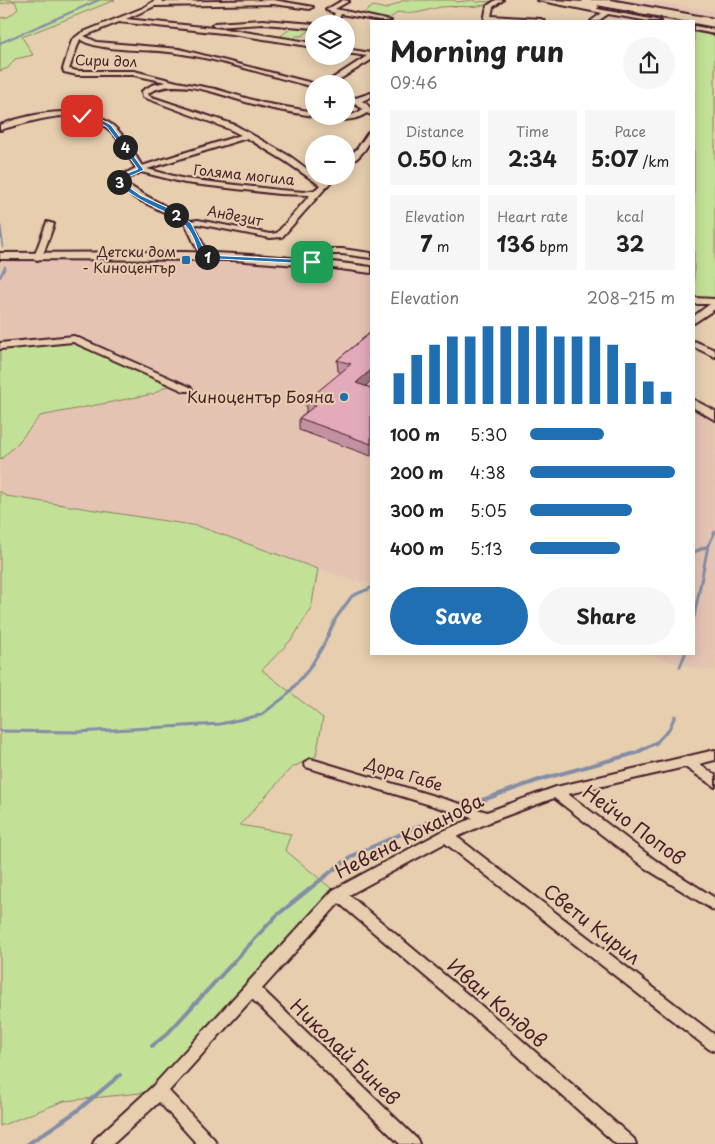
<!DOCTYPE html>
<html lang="en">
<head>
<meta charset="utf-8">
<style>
	:root { --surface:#fff; --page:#f6f6f6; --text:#222; --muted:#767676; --accent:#1f6fb2 }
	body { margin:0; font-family:"Playpen Sans",sans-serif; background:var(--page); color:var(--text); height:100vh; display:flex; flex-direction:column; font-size:19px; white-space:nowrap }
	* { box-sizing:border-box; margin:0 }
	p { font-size:16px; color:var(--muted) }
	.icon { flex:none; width:28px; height:28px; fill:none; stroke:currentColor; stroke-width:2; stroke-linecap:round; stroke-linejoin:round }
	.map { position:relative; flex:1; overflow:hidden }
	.panel { position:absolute; left:370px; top:20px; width:325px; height:635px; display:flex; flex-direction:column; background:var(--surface); border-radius:0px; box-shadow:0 2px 12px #0003 }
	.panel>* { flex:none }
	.fabs { position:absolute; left:305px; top:15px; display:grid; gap:10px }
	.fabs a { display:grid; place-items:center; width:50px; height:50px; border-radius:50%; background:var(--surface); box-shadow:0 2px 12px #0003; font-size:25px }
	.pin { position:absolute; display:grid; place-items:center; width:42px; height:42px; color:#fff; margin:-21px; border-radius:10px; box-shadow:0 2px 8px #0006 }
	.km { position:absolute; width:25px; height:25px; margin:-12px; border-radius:50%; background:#222; color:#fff; font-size:14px; line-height:25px; text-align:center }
	.round { display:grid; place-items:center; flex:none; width:52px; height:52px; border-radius:26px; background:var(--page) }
	.headline { display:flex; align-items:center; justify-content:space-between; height:85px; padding:0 20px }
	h1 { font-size:28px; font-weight:700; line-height:38px }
	.stats { display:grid; grid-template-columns:repeat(3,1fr); gap:8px; height:85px; padding:5px 20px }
	.stats div { display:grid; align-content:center; border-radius:0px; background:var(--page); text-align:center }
	.stats b { font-size:21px; font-weight:700 }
	.stats small { font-size:14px; font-weight:400 }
	.stats p { font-size:14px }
	.chart { height:140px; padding:10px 20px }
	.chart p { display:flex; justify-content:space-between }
	.chart svg { width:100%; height:90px; margin-top:5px; stroke:var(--accent); stroke-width:6 }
	.primary-button { display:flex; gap:10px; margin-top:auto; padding:10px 20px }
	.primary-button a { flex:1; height:58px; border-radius:30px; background:var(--accent); color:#fff; font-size:20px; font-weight:700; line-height:58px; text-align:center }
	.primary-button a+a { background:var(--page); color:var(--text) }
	ul { padding:0 20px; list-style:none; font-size:16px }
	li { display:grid; grid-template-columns:80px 60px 1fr; align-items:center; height:38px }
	li i { height:12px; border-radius:6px; background:var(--accent) }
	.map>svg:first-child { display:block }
	.built { fill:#e5c3b3 }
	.green { fill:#c3e097; stroke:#868061 }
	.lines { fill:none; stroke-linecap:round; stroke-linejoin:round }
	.stream-far3 { stroke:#848da5; stroke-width:2 }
	.stream-far2 { stroke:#848da5; stroke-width:2.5 }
	.stream-far1 { stroke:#848da5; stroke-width:3 }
	.stream { stroke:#848da5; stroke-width:4 }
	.minor-casing { stroke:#4a1f2b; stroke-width:4 }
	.major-casing { stroke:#4a1f2b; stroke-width:4 }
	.highway-casing { stroke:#4a1f2b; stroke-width:4 }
	.minor { fill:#e6ceaf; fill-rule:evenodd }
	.major { fill:#e6ceaf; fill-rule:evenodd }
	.highway { fill:#e6ceaf; fill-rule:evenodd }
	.wall { fill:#c392a2; stroke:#4a1f2b }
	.shaded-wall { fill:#9f7784; stroke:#4a1f2b }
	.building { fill:#e3aabc; stroke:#4a1f2b }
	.route { fill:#1f6fb2; stroke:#fff }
	.poi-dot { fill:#1f6fb2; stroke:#e6ceaf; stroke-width:2 }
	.labels { text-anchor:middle; stroke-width:4.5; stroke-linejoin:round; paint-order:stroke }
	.far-street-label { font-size:14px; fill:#4a1f2b; stroke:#e6ceaf }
	.far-poi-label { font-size:14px; fill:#4a1f2b; stroke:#e6ceaf; text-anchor:end }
	.poi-label { font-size:16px; fill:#4a1f2b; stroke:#e6ceaf; text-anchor:end }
	.street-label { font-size:16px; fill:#4a1f2b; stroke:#e6ceaf }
	.near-street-label { font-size:19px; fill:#4a1f2b; stroke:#e6ceaf }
</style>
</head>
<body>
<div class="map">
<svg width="715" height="1144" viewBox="0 0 715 1144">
	<rect width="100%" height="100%" fill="#e6ceaf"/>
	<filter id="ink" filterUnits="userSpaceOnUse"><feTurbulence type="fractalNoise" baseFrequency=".02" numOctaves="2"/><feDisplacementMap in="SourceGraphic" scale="10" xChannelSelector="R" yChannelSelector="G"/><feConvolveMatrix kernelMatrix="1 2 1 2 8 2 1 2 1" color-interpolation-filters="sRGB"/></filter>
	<g filter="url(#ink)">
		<!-- built -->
		<path class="built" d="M628 0 654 2 715 11V20L625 3Z
			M0 256 202 257 312 262 371 270V585L318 569 198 526 5 496 0 491V460L17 444 40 416 153 394 74 342 0 350Z
			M694 403 715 416V670L696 669 647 654H694Z"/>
		<!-- green -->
		<path class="green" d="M0 0H115L22 37 33 55 15 59 8 68 0 71V18L8 17 18 9 15 1 0 4Z
			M404 0H454L457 2 473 0 476 2 496 1C479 10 459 5 441 7 425 10 415 16 398 12L388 20 361 15 373 6 386 9Z
			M295 25 314 27 302 36H296L292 40 278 38Z
			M694 32 715 36V301L694 300Z
			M74 342 172 383 153 394 40 416 17 444 0 460V350Z
			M0 491 6 496 198 526 318 569 311 609 292 639 262 670 323 718 316 756 291 768 240 825 291 834 285 850 338 894 159 1091 64 1101 0 1126Z"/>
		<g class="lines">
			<!-- stream-far3 -->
			<path class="stream-far3" d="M0 43 99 0"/>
			<!-- stream-far2 -->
			<path class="stream-far2" d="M0 226 3 247
				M0 277 5 267"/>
			<!-- stream-far1 -->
			<path class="stream-far1" d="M694 552 708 546
				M694 617 708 546 715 532
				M680 667 685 654
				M0 731 77 732 220 724 261 715 286 696 309 669 323 646 336 618 352 596 371 588
				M655 744 669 729 675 716"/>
			<!-- stream -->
			<path class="stream" d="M463 807 542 779 636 753 657 742
				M152 1046 167 1034 276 916 333 870 356 854 455 810
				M28 1144 77 1111 120 1075"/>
			<defs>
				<path id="minor" d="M156 0H163L161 2 273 0 313 7 310 9 273 4 155 6 126 19 232 30 314 43V47L232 34 119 22 84 36 97 42 179 49 316 84H314V87C265 75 209 55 159 51 141 50 93 50 80 39L69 69 77 71H134L177 82 215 89 263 103 314 112V116C295 113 275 110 257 105 223 97 180 75 148 93L149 96 235 125 291 157 314 174V176H317L324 181 328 176H336L282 237 270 238 198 224 194 225 206 251 205 259H199L198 251 186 225 170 215 135 198 116 184V178L136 168C127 155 120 137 106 127 76 105 32 121 0 130V125C30 113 84 103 112 125 125 135 133 152 142 166L241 135 229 129 143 97 142 91 152 85 166 82 134 75H77L64 72 63 69 72 40 81 33 143 8ZM247 138 285 161 320 185 315 190 304 192 279 190 185 179 147 169ZM141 172 185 183 279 194 310 195 277 233 270 234 198 220 190 221C169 206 144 197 123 181Z
					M343 0 349 1 335 9 391 21H379L341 14 336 24H330L335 13 326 10Z
					M496 0H503L493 7 491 16 541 19 544 21H484L487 6Z
					M537 0H550L661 21H649L608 14 598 21H591L602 13Z
					M597 0H610L715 19V23Z
					M263 20 314 24V28L263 24 215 27 212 25 215 23Z
					M694 26 715 30V34L694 30Z
					M346 49 371 53V60L332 84H324L367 56 346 53Z
					M371 93V97L362 101C368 104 371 108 371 115L367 113C355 121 337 122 326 116 339 116 352 118 363 109L346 99V94L356 98Z
					M368 133H371C371 146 358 160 346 165V159L357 149Z
					M47 222 54 224 42 257 38 260 35 259 34 257Z
					M323 249H342L371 253V258L342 254H323L307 258 295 264 291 261 301 254Z
					M694 298 715 299V309L694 323V316L710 304H694Z
					M74 336 190 387 192 389 190 391H184L73 342 0 349V343Z
					M694 341 715 350V357L694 347Z
					M715 750V760L699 764 715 775V787L685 767 568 794 655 860 715 898V911L645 868 554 798 492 821 457 837 715 1035V1051L709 1049 445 843 349 895 516 1035 634 1139 636 1144H616L506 1045 339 903 262 989 417 1139 419 1144H400L252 999 169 1091 214 1139 216 1144H197L159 1102 113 1144H93L95 1139 153 1086 333 890 441 832 473 818 306 767 304 764 306 761 311 759 487 812 556 787Z"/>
				<path id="major" d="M186 252C248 254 310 258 371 267V273L325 267 233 260 0 259V253Z
					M694 400 715 411V420L694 408Z"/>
				<path id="highway" d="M554 0 583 2 581 0H599L715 21V27L597 5 599 7 595 10 558 3Z"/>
			</defs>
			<!-- minor casing -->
			<use href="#minor" class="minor-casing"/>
			<!-- major casing -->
			<use href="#major" class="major-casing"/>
			<!-- highway casing -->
			<use href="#highway" class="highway-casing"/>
			<!-- minor -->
			<use href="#minor" class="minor"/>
			<!-- major -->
			<use href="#major" class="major"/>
			<!-- highway -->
			<use href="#highway" class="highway"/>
		</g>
		<!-- wall -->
		<path class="wall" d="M371 332 365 386 371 388V456L299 430V418L306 412V401L341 373 338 371 337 360Z"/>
		<!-- shaded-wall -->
		<path class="shaded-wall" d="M371 370V381L356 395V383Z"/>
		<!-- building -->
		<path class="building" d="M371 332V353L368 355 371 356V370L356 383 371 388V444L299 418 316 405 306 401 351 364 337 360Z"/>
	</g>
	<!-- route -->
	<path class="route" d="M82 114 102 120 111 125 144 170 124 179 122 182 140 195 175 211 191 223 205 251V255L312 260 315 262 312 264 199 258C192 214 168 217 136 197 129 193 123 188 117 183L120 176 138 169 107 127 98 122 80 117Z"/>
	<!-- markers -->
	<g class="poi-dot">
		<rect x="181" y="255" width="10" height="10" rx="2.5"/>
		<circle cx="344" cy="397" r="5"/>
	</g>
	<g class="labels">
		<!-- far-street labels -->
		<g class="far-street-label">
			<text transform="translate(106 61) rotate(2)" y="5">Сири дол</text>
			<text transform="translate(244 175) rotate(6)" y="5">Голяма могила</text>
			<text transform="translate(235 216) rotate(11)" y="5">Андезит</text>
		</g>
		<!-- far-poi labels -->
		<g class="far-poi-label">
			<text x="176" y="257">Детски дом<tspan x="176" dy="16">- Киноцентър</tspan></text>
		</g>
		<!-- poi labels -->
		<g class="poi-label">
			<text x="334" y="403">Киноцентър Бояна</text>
		</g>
		<!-- street labels -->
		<g class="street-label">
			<text transform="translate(404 774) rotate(17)" y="6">Дора Габе</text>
		</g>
		<!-- near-street labels -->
		<g class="near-street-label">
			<text transform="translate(634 825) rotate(36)" y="7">Нейчо Попов</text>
			<text transform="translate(409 836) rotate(-27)" y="7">Невена Коканова</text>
			<text transform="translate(592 924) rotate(38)" y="7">Свети Кирил</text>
			<text transform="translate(497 1003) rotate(41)" y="7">Иван Кондов</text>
			<text transform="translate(345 1052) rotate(44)" y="7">Николай Бинев</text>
		</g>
	</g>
</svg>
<div class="fabs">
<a><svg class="icon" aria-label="layers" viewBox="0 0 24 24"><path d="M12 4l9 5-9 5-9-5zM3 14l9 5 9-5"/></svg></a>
<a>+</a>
<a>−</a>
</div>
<div class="pin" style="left:312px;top:262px;background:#1e9e55"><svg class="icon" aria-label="arrive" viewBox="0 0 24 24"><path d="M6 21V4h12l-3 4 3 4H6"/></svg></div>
<div class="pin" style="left:82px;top:116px;background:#d93025"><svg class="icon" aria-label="check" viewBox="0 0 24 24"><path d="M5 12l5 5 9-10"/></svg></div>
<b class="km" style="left:207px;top:257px">1</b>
<b class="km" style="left:176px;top:215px">2</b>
<b class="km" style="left:119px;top:182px">3</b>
<b class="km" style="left:125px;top:147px">4</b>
<section class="panel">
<div class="headline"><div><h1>Morning run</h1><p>09:46</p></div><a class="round"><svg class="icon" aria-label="share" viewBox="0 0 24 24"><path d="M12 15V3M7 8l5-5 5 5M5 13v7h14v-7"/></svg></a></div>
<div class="stats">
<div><p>Distance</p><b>0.50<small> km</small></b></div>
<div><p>Time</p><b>2:34</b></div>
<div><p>Pace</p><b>5:07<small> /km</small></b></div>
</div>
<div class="stats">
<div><p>Elevation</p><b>7<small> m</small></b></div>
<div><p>Heart rate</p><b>136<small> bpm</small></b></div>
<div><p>kcal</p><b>32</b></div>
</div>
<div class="chart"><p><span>Elevation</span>208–215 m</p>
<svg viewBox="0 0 160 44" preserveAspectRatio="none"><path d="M5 44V29M15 44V20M25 44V15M35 44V11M45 44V11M55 44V6M65 44V6M75 44V6M85 44V6M95 44V11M105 44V11M115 44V11M125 44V15M135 44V24M145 44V33M155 44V38"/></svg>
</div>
<ul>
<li><b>100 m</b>5:30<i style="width:51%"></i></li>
<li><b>200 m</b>4:38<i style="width:100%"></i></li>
<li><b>300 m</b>5:05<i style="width:70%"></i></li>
<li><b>400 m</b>5:13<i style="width:62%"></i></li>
</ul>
<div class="primary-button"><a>Save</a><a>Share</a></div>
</section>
</div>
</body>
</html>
